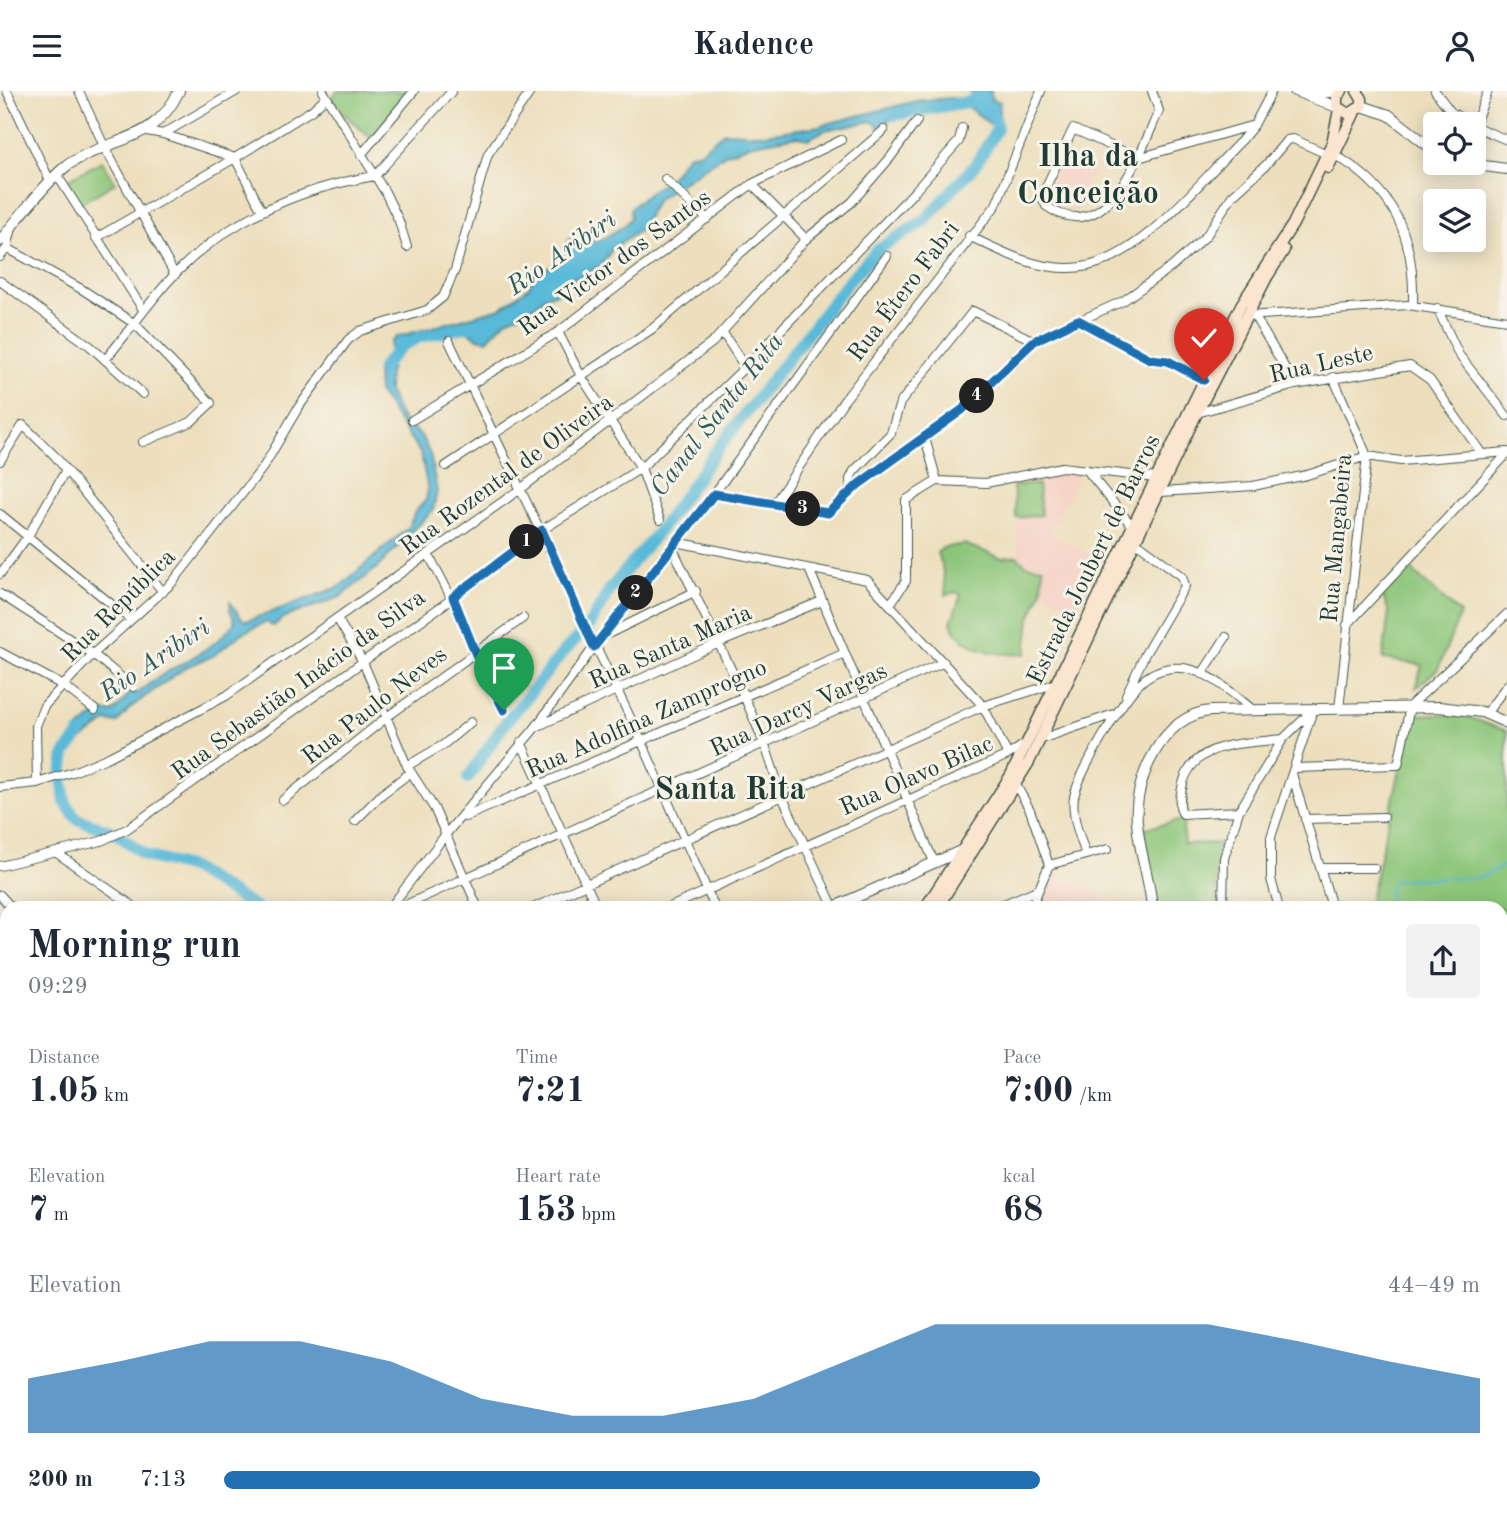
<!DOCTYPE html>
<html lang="en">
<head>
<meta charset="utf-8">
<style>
	:root { --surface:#fff; --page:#f2f2f3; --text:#1f2937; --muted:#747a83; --accent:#1f6fb2 }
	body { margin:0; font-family:"Old Standard TT",serif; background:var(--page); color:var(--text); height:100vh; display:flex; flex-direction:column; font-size:26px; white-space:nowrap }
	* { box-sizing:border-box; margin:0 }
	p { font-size:23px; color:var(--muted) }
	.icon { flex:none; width:38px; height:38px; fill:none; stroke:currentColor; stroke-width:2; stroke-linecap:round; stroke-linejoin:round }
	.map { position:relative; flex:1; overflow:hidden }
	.drawer { position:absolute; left:0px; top:810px; width:1508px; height:621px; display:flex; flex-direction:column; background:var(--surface); border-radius:21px 21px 0 0; box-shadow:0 4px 18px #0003 }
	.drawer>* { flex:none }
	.fabs { position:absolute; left:1423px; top:21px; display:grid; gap:14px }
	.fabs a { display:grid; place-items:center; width:63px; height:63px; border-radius:7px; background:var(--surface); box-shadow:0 4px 18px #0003; font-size:35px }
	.pin { position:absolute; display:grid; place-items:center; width:60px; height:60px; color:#fff; margin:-72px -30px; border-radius:50% 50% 50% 0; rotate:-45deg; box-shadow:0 0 7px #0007 }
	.pin .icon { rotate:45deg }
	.km { position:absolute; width:35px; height:35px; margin:-18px; border-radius:50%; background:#222; color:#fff; font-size:19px; line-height:35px; text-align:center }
	.round { display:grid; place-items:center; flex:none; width:74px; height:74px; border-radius:7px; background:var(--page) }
	.overview { display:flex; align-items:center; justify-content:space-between; height:119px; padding:0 28px }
	h1 { font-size:38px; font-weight:600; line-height:52px }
	.figures { display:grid; grid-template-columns:repeat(3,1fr); gap:10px; height:119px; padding:7px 28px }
	.figures div { display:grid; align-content:center }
	.figures b { font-size:35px; font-weight:600 }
	.figures small { font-size:19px; font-weight:400 }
	.figures p { font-size:19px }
	.chart { height:196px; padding:14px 28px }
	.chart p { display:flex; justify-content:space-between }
	.chart svg { width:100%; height:126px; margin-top:7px; fill:var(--accent); opacity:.7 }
	ul { padding:0 28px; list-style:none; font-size:23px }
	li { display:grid; grid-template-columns:112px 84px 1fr; align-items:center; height:52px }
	li i { height:18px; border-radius:9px; background:var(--accent) }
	header { display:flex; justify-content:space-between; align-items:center; height:91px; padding:0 28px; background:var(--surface); font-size:32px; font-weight:600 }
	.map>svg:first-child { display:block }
	.built { fill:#f6d1c5 }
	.industrial { fill:#d1bfbf }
	.green { fill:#8dc67a; stroke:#568257; stroke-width:2 }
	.water { fill:#59b9d8; stroke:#3c7b86; stroke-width:2 }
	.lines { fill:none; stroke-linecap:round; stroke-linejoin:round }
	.stream { stroke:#59b9d8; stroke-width:2 }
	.river { stroke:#59b9d8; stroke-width:12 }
	.minor-casing { stroke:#3e5549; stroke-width:10 }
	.tertiary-casing { stroke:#3e5549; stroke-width:12 }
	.secondary-casing { stroke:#3e5549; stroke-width:13 }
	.primary-casing { stroke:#3e5549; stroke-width:15 }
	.minor { stroke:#fff; stroke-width:8 }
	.tertiary { stroke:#fff; stroke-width:10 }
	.secondary { stroke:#fce5cf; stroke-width:10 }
	.primary { stroke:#f8bd88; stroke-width:12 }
	.route-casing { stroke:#fff; stroke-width:14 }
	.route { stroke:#1f6fb2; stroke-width:9 }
	.labels { text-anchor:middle; stroke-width:6; stroke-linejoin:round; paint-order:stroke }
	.street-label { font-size:24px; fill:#1f3d34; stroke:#f7f3e8 }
	.water-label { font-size:26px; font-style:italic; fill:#2e5c5d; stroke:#f7f3e8 }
	.district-label { font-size:32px; font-weight:bold; fill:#1f3d34; stroke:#f7f3e8 }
</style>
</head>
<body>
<header><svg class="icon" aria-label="menu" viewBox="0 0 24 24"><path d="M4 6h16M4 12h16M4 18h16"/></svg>Kadence<svg class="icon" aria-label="person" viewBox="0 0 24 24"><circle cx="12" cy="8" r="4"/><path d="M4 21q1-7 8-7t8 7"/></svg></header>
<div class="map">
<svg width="1507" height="1430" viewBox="0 0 1507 1430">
	<rect width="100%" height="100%" fill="#f7f3e8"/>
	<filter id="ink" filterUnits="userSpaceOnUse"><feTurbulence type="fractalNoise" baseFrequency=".0143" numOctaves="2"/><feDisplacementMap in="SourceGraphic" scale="14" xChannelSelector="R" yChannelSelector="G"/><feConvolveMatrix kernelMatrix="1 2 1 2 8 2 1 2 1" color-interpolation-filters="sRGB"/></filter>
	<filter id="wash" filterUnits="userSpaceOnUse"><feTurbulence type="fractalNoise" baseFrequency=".00686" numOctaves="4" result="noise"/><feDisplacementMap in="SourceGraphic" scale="28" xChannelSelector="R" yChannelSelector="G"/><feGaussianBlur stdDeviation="1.57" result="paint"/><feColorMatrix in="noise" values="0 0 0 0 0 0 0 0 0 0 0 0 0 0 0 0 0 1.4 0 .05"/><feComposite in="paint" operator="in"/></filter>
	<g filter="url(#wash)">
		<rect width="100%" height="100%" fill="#eddfbd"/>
		<!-- built -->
		<path class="built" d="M1063 64 1095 78 1075 121 1044 107Z
			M1058 381 1080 382 1050 443 1099 468 1075 518 1021 491 1013 395Z
			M1050 784 1124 812V817H1037Z
			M1080 1425V1424L1275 1425 1268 1430H1081Z"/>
		<!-- industrial -->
		<path class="industrial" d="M451 1424 598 1425 597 1430H446Z"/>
		<!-- green -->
		<path class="green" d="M337 0H409L371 47 329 10Z
			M102 70 115 92 78 114 63 91Z
			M1038 393 1041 424 1016 427 1013 395Z
			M964 453 1001 467 1017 465 1026 474 1043 476 1042 499 1030 527 1026 563C998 565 963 560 951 531L961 504 956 501 946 504 942 474 937 462 943 457Z
			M1407 475 1460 523 1438 578 1416 597 1422 574 1383 568 1389 521 1381 502Z
			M1413 623 1465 625 1507 640V861L1502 865V817H1368Z
			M1183 729 1184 753 1221 752 1215 789 1218 817H1158L1141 738Z
			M961 1424 962 1430H766V1425Z
			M754 1425V1430H636L634 1425Z"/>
		<!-- water -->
		<path class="water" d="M971 0H991V8L1000 11 998 39 968 16H926L922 23C908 17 890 28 879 36L872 30 825 39 808 48 798 45 753 53 725 63 657 108 641 138 612 158 603 172 581 187 575 186 561 201 547 204 530 219 506 229 487 249 478 247 459 234 401 252 394 263 389 283 388 300 402 329 421 345 430 363 437 400 433 419 377 477 340 506 285 526 273 535 266 531 242 542 213 565 186 576 131 616 117 632 107 630 78 652 68 654 77 639 100 621H114L130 602H138C167 575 213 563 235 531L230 519V511L242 528 247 530 339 496 409 436 415 421 426 409 428 399 421 363 378 300 377 279 390 262 391 251 397 246 501 217 529 196 535 180 555 174 569 148 581 145 597 151 624 135 631 126 630 118 652 99 668 90 687 64 701 60 724 41 765 43 819 35 916 10 950 7 971 9Z"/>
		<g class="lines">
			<!-- stream -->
			<path class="stream" d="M1387 817 1391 793 1398 788 1480 787 1507 773"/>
			<!-- river -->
			<path class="river" d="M894 24 973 10 983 0
				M382 277 400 256 420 246 479 233
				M80 643 65 663 62 683 65 711 77 728 116 742 146 765 191 777 256 817
				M468 687 500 639 560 565 590 533 610 498 662 436 716 360 851 187 880 157 924 130 976 73 997 38 994 24"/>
		</g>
	</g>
	<g filter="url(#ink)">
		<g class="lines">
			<defs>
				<path id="minor" d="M7 0 50 90
					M79 0 105 57 175 184
					M323 0 385 101 399 130 407 156
					M1152 0 1159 20C1140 61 1108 159 1046 115L1042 106 1044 100 1073 38 1138 67 1254 34
					M1435 0 1451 21 1471 33
					M1474 35 1488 0
					M1474 35 1507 49
					M147 40 163 43 237 0
					M163 43 235 67 262 120
					M361 64 414 0
					M1335 64C1395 99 1415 146 1413 214
					M57 84 144 220
					M375 85 452 0
					M665 88 707 128
					M752 93 806 148
					M969 145C1004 162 1042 182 1082 176 1141 168 1201 89 1241 50L1254 34 1272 0
					M96 147 235 67 312 19 325 7
					M7 157 83 199 135 233 211 312 191 331 143 351
					M0 166 7 157 12 137
					M0 190 90 255 143 303
					M1437 217 1459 264 1507 325
					M1247 225 1408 214 1507 229
					M1255 226 1295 294
					M1078 229 1150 268 1168 270 1204 289
					M558 241 581 285 641 377 660 429
					M723 242 745 276
					M449 250 641 649 715 817
					M105 269C129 241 150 209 176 182 230 128 300 97 375 85
					M1333 286 1367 365 1339 618
					M1197 322 1295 294 1410 275 1430 289 1482 363
					M412 329 558 241 752 93 841 49
					M925 347 937 390
					M0 370 23 334 55 365 163 501
					M446 375 652 238 884 39
					M1086 378 1132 435
					M851 400 850 388 854 380 891 342 900 312 973 220 1034 250
					M1161 401 1253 395 1307 384 1367 365 1401 370 1507 361
					M714 403 828 422 859 393 962 319 1034 250 1123 210 1173 175 1206 145 1232 105 1266 74 1287 49 1293 48 1327 63
					M774 413 843 311 996 114 1041 0
					M0 423 131 529
					M676 451 867 489 983 615 1008 664
					M672 456 744 605 765 654 782 705 834 817
					M428 463C457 513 478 567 504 619
					M809 478 934 771
					M0 483 28 445 66 379
					M0 503 93 563 133 596
					M891 512 906 490V409L937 390 986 392 1062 376 1156 387
					M338 529 363 571 407 675 434 717 478 817
					M1347 534 1507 363
					M604 545 696 500
					M0 561 64 595 95 619
					M1202 583 1226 546
					M1126 604 1145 563 1185 495 1182 485 1136 451
					M1486 623 1507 594
					M538 635 719 552 822 510
					M1041 648 1117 622
					M521 651 597 817
					M407 675 443 654 471 631
					M1294 677 1398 674 1410 615 1507 523
					M1292 683 1332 816
					M37 692 36 635 44 615 93 563 172 492 264 375 298 317 348 249 360 240 427 219 443 206 455 179 488 63 531 0
					M1016 694 1030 719 1049 774
					M0 696 37 692 73 681 109 666 226 605 522 397 713 251 806 148 852 111 890 67 917 30
					M283 709 387 626 523 527
					M1239 720 1183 723C1178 716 1180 706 1182 697 1191 649 1245 653 1283 648
					M465 726 845 562
					M1305 728 1384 726
					M355 730 382 703 411 681
					M58 763 136 817
					M1086 764C1080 746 1071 725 1074 706 1079 682 1121 611 1139 593 1148 584 1159 578 1172 577 1204 574 1229 600 1252 618
					M0 775 101 750 127 738 453 507 542 439 641 377 745 276 915 100 959 50 962 37
					M1321 777H1374
					M0 804 12 817
					M390 817 446 743 535 637 594 556 714 403 887 165
					M399 817 944 571
					M533 817 983 615 1057 592
					M668 817 1008 664 1025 653
					M994 817 1037 799
					M1031 817 1049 774 1108 758
					M1223 817 1224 767 1239 720 1283 648 1314 618
					M1279 817 1271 788V746L1311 625
					M1502 875 1507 871
					M0 884 7 891
					M1502 910 1507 913
					M1502 972 1507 975
					M1502 1038 1507 1042
					M1502 1100 1507 1104
					M1502 1164 1507 1165
					M0 1176 7 1140
					M0 1398 7 1399
					M239 1424V1430
					M293 1424V1430
					M322 1424V1430
					M365 1424V1430
					M409 1424 410 1430
					M1070 1424 1071 1430
					M13 1430 14 1424
					M109 1430V1424
					M443 1430 448 1424
					M760 1430V1424"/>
				<path id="tertiary" d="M1295 0 1337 16
					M1304 1H1340
					M1362 15 1389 24 1435 60
					M1461 72 1507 78
					M0 150C16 130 49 87 69 73 112 45 154 53 179 0
					M832 817 965 758
					M1152 817C1150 788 1139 761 1137 731 1133 688 1164 623 1211 620L1439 616 1482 621 1507 632
					M0 969 7 973
					M182 1430 183 1424"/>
				<path id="secondary" d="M1342 0 1337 5V16L1349 23 1362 15V8L1357 0
					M1328 77 1354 23
					M925 817 1011 684 1241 214 1293 133 1332 52 1339 19
					M937 817 1029 671 1197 322 1267 186 1284 159
					M618 1430V1424"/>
				<path id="primary" d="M1502 1365 1507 1363
					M1502 1384 1507 1382
					M628 1424 629 1430
					M605 1430 606 1424
					M1305 1430 1321 1424
					M1361 1430 1376 1424"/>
			</defs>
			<!-- minor casing -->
			<use href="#minor" class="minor-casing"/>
			<!-- tertiary casing -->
			<use href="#tertiary" class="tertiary-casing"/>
			<!-- secondary casing -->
			<use href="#secondary" class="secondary-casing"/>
			<!-- primary casing -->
			<use href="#primary" class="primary-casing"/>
			<!-- minor -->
			<use href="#minor" class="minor"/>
			<!-- tertiary -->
			<use href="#tertiary" class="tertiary"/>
			<!-- secondary -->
			<use href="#secondary" class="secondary"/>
			<!-- primary -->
			<use href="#primary" class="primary"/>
		</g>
	</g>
	<g class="lines" filter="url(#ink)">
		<defs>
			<path id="route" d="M504 619 475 561 453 506 542 439 594 556 714 403 828 422 859 393 962 319 1034 250 1078 229 1150 268 1168 270 1204 289"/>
		</defs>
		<!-- route casing -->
		<use href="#route" class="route-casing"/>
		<!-- route -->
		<use href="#route" class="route"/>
	</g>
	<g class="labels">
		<!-- street labels -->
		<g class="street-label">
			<text transform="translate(614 171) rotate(-36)" y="8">Rua Victor dos Santos</text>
			<text transform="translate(903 200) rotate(-53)" y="8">Rua Étero Fabri</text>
			<text transform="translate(1321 272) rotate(-13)" y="8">Rua Leste</text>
			<text transform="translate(506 383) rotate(-36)" y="8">Rua Rozental de Oliveira</text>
			<text transform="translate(1336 447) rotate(-85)" y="8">Rua Mangabeira</text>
			<text transform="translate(1093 468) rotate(-64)" y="8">Estrada Joubert de Barros</text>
			<text transform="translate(118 514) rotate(-45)" y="8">Rua República</text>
			<text transform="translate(670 555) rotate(-24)" y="8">Rua Santa Maria</text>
			<text transform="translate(298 593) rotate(-36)" y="8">Rua Sebastião Inácio da Silva</text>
			<text transform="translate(374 614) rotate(-38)" y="8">Rua Paulo Neves</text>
			<text transform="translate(798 618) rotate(-25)" y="8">Rua Darcy Vargas</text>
			<text transform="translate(646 627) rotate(-24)" y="8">Rua Adolfina Zamprogno</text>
			<text transform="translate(916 684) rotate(-24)" y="8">Rua Olavo Bilac</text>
		</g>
		<!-- water labels -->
		<g class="water-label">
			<text transform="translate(561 161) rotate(-35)" y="9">Rio Aribiri</text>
			<text transform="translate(716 323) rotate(-52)" y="9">Canal Santa Rita</text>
			<text transform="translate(154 568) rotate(-34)" y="9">Rio Aribiri</text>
		</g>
		<!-- district labels -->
		<g class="district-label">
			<text x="1088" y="75">Ilha da<tspan x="1088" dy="37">Conceição</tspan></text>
			<text x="730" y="708">Santa Rita</text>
		</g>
	</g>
</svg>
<div class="fabs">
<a><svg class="icon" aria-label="locate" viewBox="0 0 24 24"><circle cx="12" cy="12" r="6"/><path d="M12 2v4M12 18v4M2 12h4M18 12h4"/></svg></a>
<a><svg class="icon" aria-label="layers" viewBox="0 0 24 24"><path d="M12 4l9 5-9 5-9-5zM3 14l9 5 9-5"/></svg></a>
</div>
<div class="pin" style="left:504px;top:619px;background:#1e9e55"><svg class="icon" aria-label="arrive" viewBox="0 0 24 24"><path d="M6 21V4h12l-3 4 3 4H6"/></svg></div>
<div class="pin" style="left:1204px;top:289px;background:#d93025"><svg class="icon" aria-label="check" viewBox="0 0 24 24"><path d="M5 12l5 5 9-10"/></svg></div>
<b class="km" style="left:527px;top:451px">1</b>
<b class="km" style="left:636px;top:502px">2</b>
<b class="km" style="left:803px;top:418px">3</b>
<b class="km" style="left:977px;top:305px">4</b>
<section class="drawer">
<div class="overview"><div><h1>Morning run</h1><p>09:29</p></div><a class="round"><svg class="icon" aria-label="share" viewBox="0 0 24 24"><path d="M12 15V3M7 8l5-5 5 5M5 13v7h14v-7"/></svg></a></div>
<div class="figures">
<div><p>Distance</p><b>1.05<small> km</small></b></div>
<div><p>Time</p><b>7:21</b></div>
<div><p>Pace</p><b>7:00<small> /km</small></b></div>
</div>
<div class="figures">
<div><p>Elevation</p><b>7<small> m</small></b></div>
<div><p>Heart rate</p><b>153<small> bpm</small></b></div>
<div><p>kcal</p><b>68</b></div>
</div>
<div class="chart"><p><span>Elevation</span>44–49 m</p>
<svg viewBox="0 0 160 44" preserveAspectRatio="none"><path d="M0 44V25L10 19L20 12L30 12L40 19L50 32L60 38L70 38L80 32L90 19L100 6L110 6L120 6L130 6L140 12L150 19L160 25V44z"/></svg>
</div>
<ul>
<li><b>200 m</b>7:13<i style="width:65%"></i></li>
</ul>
</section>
</div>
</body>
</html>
